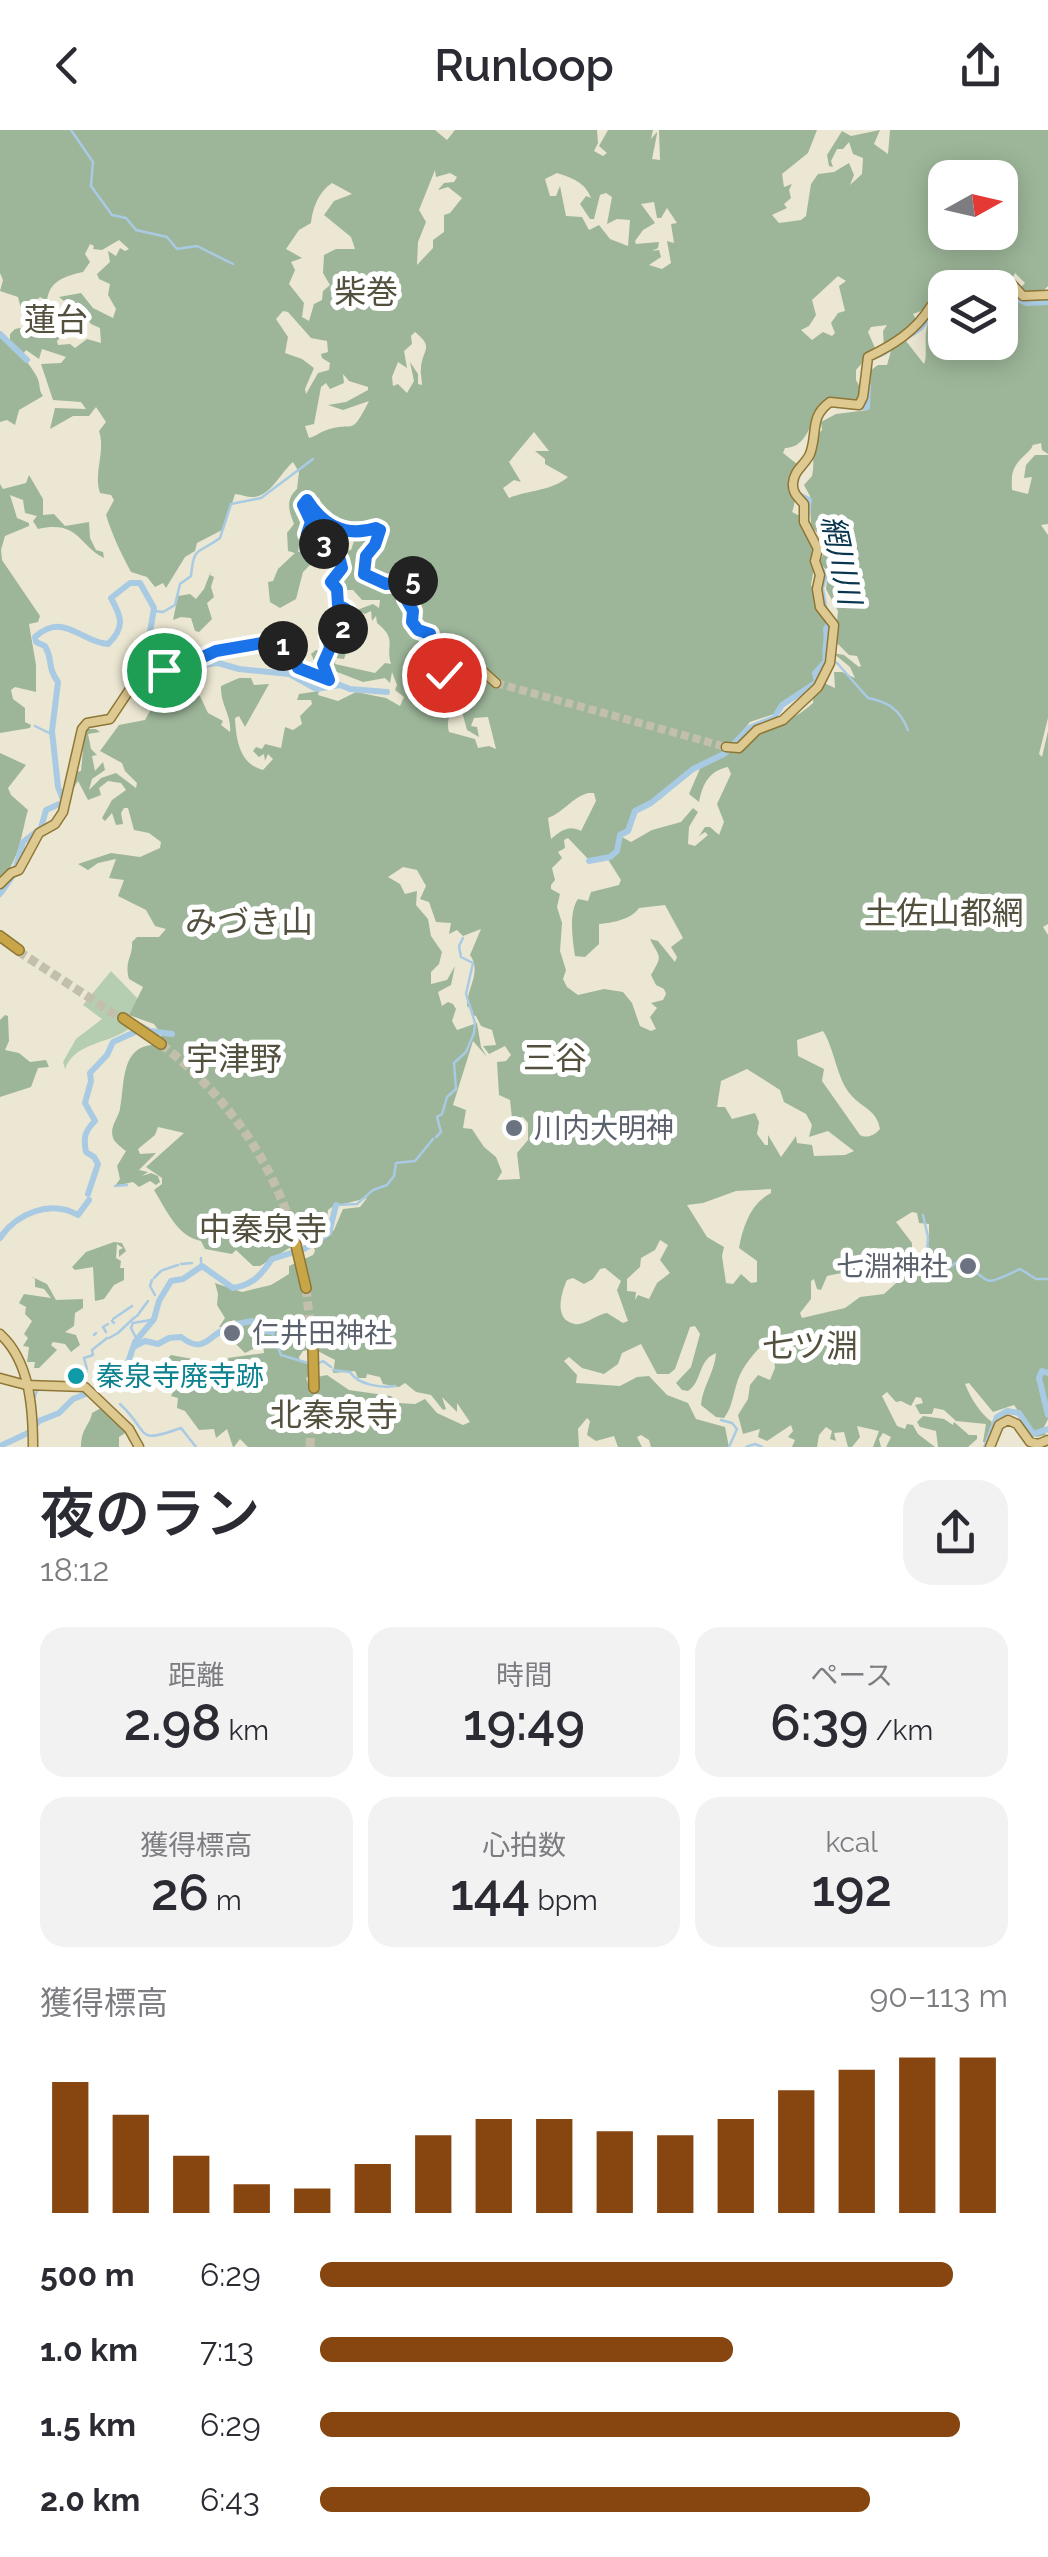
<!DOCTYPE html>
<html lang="ja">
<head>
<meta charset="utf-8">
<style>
	:root { --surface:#fff; --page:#f2f2f3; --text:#2b2b33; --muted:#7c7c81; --accent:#874610 }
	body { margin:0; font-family:Raleway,"Noto Sans JP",sans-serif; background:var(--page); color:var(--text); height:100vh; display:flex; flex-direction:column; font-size:38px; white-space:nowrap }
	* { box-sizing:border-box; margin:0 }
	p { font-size:32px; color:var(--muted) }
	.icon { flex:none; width:55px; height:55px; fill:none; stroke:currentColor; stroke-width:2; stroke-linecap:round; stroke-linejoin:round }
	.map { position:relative; height:1317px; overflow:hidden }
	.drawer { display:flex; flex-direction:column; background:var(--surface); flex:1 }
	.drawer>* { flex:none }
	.needle { width:65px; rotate:82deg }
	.fabs { position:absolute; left:928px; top:30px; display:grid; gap:20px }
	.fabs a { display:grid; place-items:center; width:90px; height:90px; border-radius:20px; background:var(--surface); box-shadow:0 5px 25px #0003; font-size:50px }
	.pin { position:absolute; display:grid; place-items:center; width:85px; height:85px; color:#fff; margin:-42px; border:5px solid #fff; border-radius:50%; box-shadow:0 2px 10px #0007 }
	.km { position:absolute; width:50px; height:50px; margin:-25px; border-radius:50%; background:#222; color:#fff; font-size:28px; line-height:50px; text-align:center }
	.round { display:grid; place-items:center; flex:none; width:105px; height:105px; border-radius:30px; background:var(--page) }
	.summary { display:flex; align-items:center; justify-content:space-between; height:170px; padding:0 40px }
	h1 { font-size:55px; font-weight:600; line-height:75px }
	.figures { display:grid; grid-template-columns:repeat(3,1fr); gap:15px; height:170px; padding:10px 40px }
	.figures div { display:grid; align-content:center; border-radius:25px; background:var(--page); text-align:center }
	.figures b { font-size:50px; font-weight:600 }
	.figures small { font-size:28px; font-weight:400 }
	.figures p { font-size:28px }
	.chart { height:280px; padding:20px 40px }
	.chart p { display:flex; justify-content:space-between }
	.chart svg { width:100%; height:180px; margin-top:10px; stroke:var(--accent); stroke-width:6 }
	ul { padding:0 40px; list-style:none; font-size:32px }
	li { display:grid; grid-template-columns:160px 120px 1fr; align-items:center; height:75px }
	li i { height:25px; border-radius:12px; background:var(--accent) }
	header { display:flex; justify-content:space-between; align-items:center; height:130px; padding:0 40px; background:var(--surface); font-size:45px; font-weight:600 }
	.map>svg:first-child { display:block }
	.green { fill:#b5ceb1 }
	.forest { fill:#9db699; fill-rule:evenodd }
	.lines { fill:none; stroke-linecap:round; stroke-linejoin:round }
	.stream { stroke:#a9cae3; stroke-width:2.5 }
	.river { stroke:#a9cae3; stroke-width:6 }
	.major-tunnel { stroke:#c3bfad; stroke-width:8; stroke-dasharray:8 4; stroke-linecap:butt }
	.highway-tunnel { stroke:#c3bfad; stroke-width:9; stroke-dasharray:9 4.5; stroke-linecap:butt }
	.major-casing { stroke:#8e7636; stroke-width:11 }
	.highway-casing { stroke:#8e7636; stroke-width:12 }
	.major { stroke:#dec990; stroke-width:8 }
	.highway { stroke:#c8a546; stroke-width:9 }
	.route-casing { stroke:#fff; stroke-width:20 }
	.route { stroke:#1a73e8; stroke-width:12 }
	.worship-dot { fill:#6b7280; stroke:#fff; stroke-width:4 }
	.culture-dot { fill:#0f9aa8; stroke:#fff; stroke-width:4 }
	.labels { text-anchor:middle; stroke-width:10; stroke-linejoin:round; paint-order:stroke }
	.worship-label { font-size:28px; fill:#5b616d; stroke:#fff; text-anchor:start }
	.culture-label { font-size:28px; fill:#0d838f; stroke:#fff; text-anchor:start }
	.water-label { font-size:30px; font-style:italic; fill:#0a354e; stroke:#fff }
	.quarter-label { font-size:32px; fill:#54503e; stroke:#fff }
</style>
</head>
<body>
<header><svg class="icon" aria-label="back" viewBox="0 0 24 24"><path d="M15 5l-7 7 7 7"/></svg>Runloop<svg class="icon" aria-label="share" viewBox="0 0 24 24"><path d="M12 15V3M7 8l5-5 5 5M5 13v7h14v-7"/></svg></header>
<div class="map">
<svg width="1048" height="1317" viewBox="0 0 1048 1317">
	<rect width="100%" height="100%" fill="#ece7d2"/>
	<!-- green -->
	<path class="green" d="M111 841 138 869 129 885H123L131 897C112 914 75 911 65 939L63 932 76 909 102 889 83 875Z"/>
	<!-- forest -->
	<path class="forest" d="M0 0H435L447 10 455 0H597L598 13 594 21 603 26 607 23 599 16 608 0H653L651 9 657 2V4L652 29 660 30 659 0H817L808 23 782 44 784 57 792 54 789 60 791 68 784 74 787 78 772 85 779 93 801 90 806 86 811 54 818 44 834 42 849 33 854 45 850 55 862 44 863 28 853 24 849 12 843 19H837L831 31 833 37 829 36 827 25 842 1 851 6 880 0 874 14 888 24 890 0H1048V156L1040 164H1024L1020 158 1025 153 1015 143 1011 151 995 152 984 157 945 158V172L913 184 917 191C910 203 894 206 884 217L883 201 887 195 871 197 868 202 875 218 856 240V250L862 261 859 272 835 271 816 282C810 298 804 318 785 318L783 323 797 334C791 350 799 365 792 382L802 387 817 422 811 455 827 492 822 552 835 558 834 542H842L855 548 850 537 833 523 844 525 859 537 861 536 857 526 849 525 835 511 838 481 826 459 828 441 819 433 828 415 811 396 810 366 804 355 812 346C816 330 808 313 822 300L821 292 836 284 868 280 871 240 878 235H887L892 217 906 211 924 234C929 222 921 202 931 188L945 191V212H1000V194L1005 193 1000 162 1014 166 1048 167V324L1042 320 1041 313C1026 317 1038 312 1028 322 1013 336 1011 340 1012 360L1028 364 1032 347 1024 348 1026 335 1035 325H1048V394L1041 395 1048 405V588L1039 624 1042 627 1048 601V794L1043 797 1048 805V1289L1043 1299 1046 1305 1036 1307 1014 1275 993 1282 969 1253 965 1254C971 1269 980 1283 992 1292L986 1312H983L986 1294 956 1291 944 1280 934 1278 932 1284H920L915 1275 923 1273 921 1268 916 1267 911 1276 901 1271 896 1272 887 1262 882 1266 897 1296 905 1299 907 1294 913 1295 918 1304 935 1317H886L891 1307 883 1303 879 1309 881 1317H873L879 1301 857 1296 860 1307 852 1317H848L844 1302 834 1303 836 1311 830 1309 832 1301 826 1297 819 1305 817 1317H792L795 1310 788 1307 793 1301 791 1295 767 1311 758 1307 760 1299 743 1304 738 1285 748 1269 750 1255 758 1245 770 1250 775 1238 773 1212H765C753 1224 740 1239 736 1256 732 1269 732 1277 724 1288L716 1287 701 1275C702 1257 715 1242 716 1223 697 1231 703 1251 688 1261L682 1260 676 1253 691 1237 700 1204 695 1196 690 1197 675 1239 669 1244H657L641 1214 622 1223 618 1234 604 1244 582 1238 569 1227 564 1231 577 1245 576 1253 620 1256 637 1247 649 1246 667 1265 688 1273 696 1289 725 1297 729 1317H651L649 1310 641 1305 637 1307 642 1317H618L614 1306 596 1311 587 1305 590 1291 587 1288 578 1299 579 1317H248L240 1309 234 1317H215H233L227 1299 216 1308 214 1299 199 1300 185 1281 177 1278 178 1268 171 1266 176 1256 173 1250H162L166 1230 171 1225 203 1231 215 1243 229 1249 221 1237 230 1239 228 1228 264 1223 263 1212 254 1210 252 1214H256L255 1218 245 1223 235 1213 244 1200 241 1192 233 1190 225 1198 219 1197 225 1188 217 1175 218 1164 215 1153 242 1162 271 1155 289 1144V1136L313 1125 315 1121 313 1115 334 1100 343 1079 360 1077 367 1068 332 1077 328 1080 326 1099 321 1101 315 1099 311 1084 305 1080 304 1109 260 1136H253L236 1120 232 1124 205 1119 201 1111C177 1106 167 1081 154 1060L162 1054V1048L146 1037 184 1003 158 997 155 1005 138 1019 140 1024 156 1023 139 1040 148 1042 142 1046 151 1043 158 1046 160 1052 156 1055 150 1051 139 1057 133 1052 115 1056 120 1049 117 1036 126 1021C124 1020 115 1012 114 1010 108 998 118 989 120 979 125 955 120 915 155 915L162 905 154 894 129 885 143 857 129 849C124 831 133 827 132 812L137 807H159L166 799 155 796 146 780 118 766 124 750 109 748 116 729 98 733 88 740 78 734 111 723 140 727 160 718 161 712 149 703 134 700 128 678H124L121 683 123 694 116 695 112 683 105 691 102 688 112 670 126 660 121 653 108 651 99 658 101 665 88 670 78 651 69 665 76 642 81 641 85 599H96L100 602 88 604 91 619 97 625 92 626 95 641 103 632 105 640 92 649 89 660 101 648 116 643 136 658 137 653 125 641 122 633 100 621 119 595 145 590 160 563 184 562 200 566 208 583 223 591 221 595 230 602C232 586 220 574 221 556L239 548H251L254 555 269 554 245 597 239 586 235 588C236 608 239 634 263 640L273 629 268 624 265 631 264 624 259 627 253 621 256 617 262 619 265 614 281 618 285 597 293 600 302 594 300 586 312 574 311 570H297L299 564 319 561 318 565 338 571 356 562 386 568 400 576 404 567 395 560 397 555 392 542 390 553 385 548 363 552 332 540 325 543 319 541 311 524 316 520 330 524 332 508 345 507 357 498 360 505 350 511 344 529 336 528 335 534 375 543 385 533 391 534C385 514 398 510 377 493L376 486 372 491 371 481 365 484 357 480 373 474 379 478 380 470H362L353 460H341L333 423 351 420 356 405 376 400 381 408 384 399 381 394 357 401 325 383 319 368 309 366 301 370 312 392 315 385 342 400 338 407 301 405 298 422 310 417 319 422V426L303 442 296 469 280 478 270 472 268 452 273 451 278 439 295 423 288 421 287 403 294 394C289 381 285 370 297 359L299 342 293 332C280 343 270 368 251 367 245 367 240 364 235 364L224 399 197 413 195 421 185 427 166 458 163 453 155 457 147 447 131 442C121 423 113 407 106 385L114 370 111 365 100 363C93 342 106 322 99 301L106 292 96 277 89 286H73L50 299 55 278 86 279 81 272 53 270 41 234 61 233 66 227 42 219 39 229 26 220 23 224C26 232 33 239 37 247 41 255 38 259 43 266L19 280 15 295 7 290 0 292V207L10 215V204L15 199 48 192 56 197 64 192 69 199 57 211 58 215 70 214 75 218 87 209 101 213 100 198 91 194 82 182 76 181 59 167 81 163 93 178 113 188 116 179 108 165 110 154 99 149 97 144 110 132 108 121 116 126 120 118 125 121 129 119 119 110 102 120 93 119 94 116 90 114 85 124 90 132 83 142C65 146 49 151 47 171L40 167 36 171 38 178 21 179 18 167 0 161 3 150 0 143ZM435 40 436 47 450 43 457 47 454 52 444 53 438 60 448 57 462 68 450 83 444 85V102L433 110V118L417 135 418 112 426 92 419 80ZM557 43C572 48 585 52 591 68L586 66 580 74 590 89H594L600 65 606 63 612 67 607 94 617 89 630 90 628 116 610 109 599 95 589 100 582 87 566 86 560 56 556 66H550L545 49ZM945 48H1000V102H945ZM332 53 352 64 334 71 324 85 351 107 355 119H336L324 125 323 143 330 155 323 161 322 170 314 174 309 191 302 187 304 173 289 154 295 140 291 132 302 128 286 119 299 100 311 93C312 79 319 61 332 53ZM654 72 657 88H661L667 78 677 93 671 94 674 113 667 111 671 133 662 139 649 135 661 127 659 120 652 121 658 118 659 112 636 114 635 111 643 100 655 93 641 74ZM838 146 846 151 839 156 845 181 838 183 831 193 835 203 832 206 823 202 812 210 801 200 809 196 816 185 812 170ZM283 181 288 182 311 208 327 211 328 222 321 224 322 228 330 233 329 240 318 243 306 264 305 259 314 238 302 229 285 223 288 207 276 189ZM415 202C435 218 422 219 421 238 420 243 422 249 422 255L418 254V244L410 232 414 251 407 263 398 254 393 256 392 247 398 232 407 238 404 221 412 214 411 206ZM343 244 349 251 368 257V260L346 272 328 275 343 280 369 271C349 310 356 289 324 301 319 303 314 307 309 308L305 296 314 294 321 257 326 253 330 259 344 253ZM534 302 549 321H535L545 329V334L568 347C552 361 528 360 509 368L503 358 514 350 521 352 509 332ZM809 557 814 558 813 573C788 596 762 597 736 623L726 621 750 592 777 583 785 572ZM464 563 467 569 462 582 467 600 479 607 477 597 471 596 474 588 488 587 496 619 489 616 478 618 475 609 449 602C445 591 453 571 464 563ZM702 634 689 664 699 672C703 652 710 641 728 637L731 644 717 674 724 692 719 705 710 697H705L699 706 705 702 708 705 695 716 688 714 689 697 698 682 693 678 681 692 652 700 631 712 622 707 632 692 634 681 661 669 685 642ZM588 663H594L596 671 581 701C569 694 560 701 551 709L548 688C564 682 571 668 588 663ZM568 708 590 731 607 728 621 750 619 755 591 762 588 771 578 769C569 782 572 806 575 826L585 827 599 814V794C612 793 632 789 639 778L665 775 683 808 671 817 677 827 675 832 658 811 650 809C660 829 663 824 651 845L656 855 664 859 666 864 663 870 651 873 657 878 650 887 656 899 651 901 640 896 632 873 623 862 604 859 578 865 567 857 563 849 566 840 560 821 562 793 557 777 560 764 551 759V755L555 750 552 738 562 728 558 722 565 718 564 710ZM403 737 417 740 426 756 420 769 429 772 436 792 451 793 449 804 457 800 463 806 481 799 470 825C482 842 467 857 467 876L473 881 472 885 476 886 481 896 492 900 496 915 483 916 489 924 505 916 511 925 506 931 497 932 499 965 510 970 512 988 523 987 528 993V1010L517 1023 520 1049 497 1050 502 1042 496 1027 484 1017 472 999 463 998 466 980 453 975 473 911 487 927 481 917 477 893 457 900 452 891 456 879 453 874 448 872 442 876 438 862 451 855 455 836 447 850 431 854V842L439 834 442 822 431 806 428 789 416 775 417 761 405 764 400 754 388 747ZM823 901C834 917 837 950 851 965 862 978 877 980 880 999 875 1005 867 1009 860 1005L822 951 824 939 798 926 797 910ZM747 939 780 960 784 972 806 984 812 995 809 1007 828 1001 854 1021 845 1025 814 1026 812 1015 797 1013 796 1006 781 1027 768 1005V1015H765L757 1004 759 992 755 983 732 989 725 977H717L721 951ZM771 1059V1063C751 1073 743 1096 739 1118L757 1131V1152L751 1153 741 1144 733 1154 726 1153 722 1126 724 1117 707 1107 687 1075 703 1073 736 1061ZM912 1082 917 1083 919 1093 929 1094V1107L922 1136 906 1144 884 1164 860 1167 845 1178 802 1188 800 1183 811 1169V1151L814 1149 817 1159 821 1160 827 1146C854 1139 890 1145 912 1124V1113L896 1092ZM660 1110 668 1115 660 1130 670 1143 657 1153 649 1169 638 1165 635 1170 636 1162 627 1161V1149L640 1137 641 1128 655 1120ZM605 1138 621 1151 617 1160 628 1191 623 1193 607 1183C597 1184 584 1196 575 1194 553 1190 561 1163 567 1150L573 1148 584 1154 593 1149 600 1139ZM314 1219 335 1230 333 1243 355 1241 358 1248H366L367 1244 380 1247 383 1254 399 1257 405 1253 416 1262 431 1265 443 1280 446 1279 442 1267 457 1282V1273L470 1292 463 1295 437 1283 425 1269 415 1274 398 1273 391 1266 349 1260 327 1245 317 1247 310 1259 306 1248 311 1244 308 1241 310 1235 300 1231 299 1227 303 1221Z
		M29 345 43 369V385L54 384 65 396 89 392 90 408 96 420 103 422 104 428C78 415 79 390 38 399L33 391 37 386 25 383 23 370 10 365 17 388 29 393V396L5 406 1 420 2 430 40 486 38 492 29 494 36 535V562L15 557 11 560 13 569 25 578V592L31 595 30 598 0 603V354L3 359 26 353Z
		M211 441 210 445 214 447 211 457 214 467 207 473 212 489 199 502 195 501 191 488 181 487 173 490 178 466 190 464 196 469 204 459Z
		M0 623 26 635 8 658 11 665 28 680C21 704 20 731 0 750Z
		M5 885 8 886 9 911 5 920 19 923 30 932 46 930 49 937 38 938 31 957 0 967V890Z
		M114 1112 122 1113 126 1121 119 1127V1120L123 1118 117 1114 116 1128 121 1131 120 1138H124V1150L114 1155 104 1169 95 1171 93 1137 75 1140 72 1137 86 1122Z
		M30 1146 47 1154 56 1170 83 1169V1178L75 1183 74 1196 65 1202 76 1205 80 1215 71 1222 65 1214 53 1212 51 1215 57 1220 39 1238H34L35 1232H27L29 1217 23 1216 28 1208 24 1204 32 1191 25 1184 26 1177 19 1173 24 1164 51 1168 44 1159 35 1157V1149Z
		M103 1277 127 1302 119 1307V1317H81C81 1298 90 1295 92 1283Z
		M923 1286 944 1289 953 1295 954 1292 969 1305H977V1309L968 1317H938L936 1301 920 1297 917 1292Z"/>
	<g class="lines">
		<!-- stream -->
		<path class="stream" d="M71 0 93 32 91 56 112 85 126 88 136 100 167 107 177 119 197 116 233 134
			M154 481 163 482 175 475 180 454 191 446C194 415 197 425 220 408L231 374 261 368 313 329
			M826 527 837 533 868 568C888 572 900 579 908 600
			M35 596 53 605
			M436 1007 441 1002 437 987 442 984 447 967 456 959 454 933 466 922 474 903 475 893 466 864 473 833 461 827 459 816 463 808
			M115 1056 127 1055
			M336 1075 357 1074 373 1060 387 1055 394 1046 396 1033 415 1031 433 1009
			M923 1085 928 1107 926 1141 938 1145 957 1132C996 1148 975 1161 1020 1139L1036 1149H1048
			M201 1128V1136
			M181 1134 192 1133
			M163 1140 178 1135
			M154 1148 161 1141
			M152 1150 150 1156 155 1165
			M137 1186 148 1171
			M113 1189 132 1176
			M112 1191 114 1193
			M106 1202 103 1197 108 1194
			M119 1202 135 1187
			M272 1202 281 1225 308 1233
			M94 1205 96 1203
			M109 1208 118 1203
			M136 1208 131 1198 133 1193 151 1190
			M92 1220 107 1208
			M315 1235 323 1231 331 1237
			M87 1239 84 1228 93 1225 92 1220
			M333 1240 350 1242C358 1255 381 1258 395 1256
			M79 1253 76 1246 87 1242
			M99 1257H101
			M34 1268 38 1259
			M120 1274C151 1303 134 1315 181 1298L196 1317
			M721 1290 732 1293 737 1299 729 1317
			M746 1317 755 1314 762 1317"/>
		<!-- river -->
		<path class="river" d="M1000 164 1008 163 1026 173 1048 172
			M0 204 27 230
			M873 226C886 224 886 220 895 214 917 198 918 206 933 179L945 180
			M852 277H867L868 256
			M799 365 809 370 807 386
			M818 434 825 446 821 458 825 480
			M589 731 610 727 617 721 620 705 628 701 635 681 651 673 693 639 724 624 749 598 774 588 782 575 817 552 815 543 826 531C824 519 828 511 826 499L831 490
			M0 764 14 744 23 712 41 698 46 680 64 672 58 657 52 601 58 552C46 535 54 532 45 516L36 512 35 507C64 481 82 513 108 514 126 497 121 486 111 468L130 453H140L154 478 150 502C162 516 187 524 194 536L218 533 239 539 289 544 316 559 340 555 350 559 387 562
			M88 1064 98 1034 94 1027 86 1022C83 1007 85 1001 95 991L85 973 91 951 90 943 107 925 113 912 135 902 141 896 150 901 172 904
			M0 1108C16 1084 50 1069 78 1085L89 1070
			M135 1216 145 1211 158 1214 169 1208 181 1207C208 1228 209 1198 233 1199L237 1194 252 1191 258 1200 272 1202
			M1048 1243 1042 1241 1039 1248 1048 1285
			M0 1316 28 1303 39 1291 59 1283 73 1269 98 1259 105 1249 124 1244 135 1212 154 1189 159 1171 171 1151 183 1149 202 1136 233 1158C253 1155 261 1145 272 1129L304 1119 329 1103 336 1075
			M986 1317 997 1287 1007 1281 1019 1283 1033 1304 1048 1299"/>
		<!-- major-tunnel -->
		<path class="major-tunnel" d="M496 553 726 617"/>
		<!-- highway-tunnel -->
		<path class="highway-tunnel" d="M18 821 122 889
			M161 914C222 962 268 1023 292 1098
			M306 1158 313 1219
			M310 1317 313 1258"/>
		<defs>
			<path id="major" d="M991 158 1011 153 1023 166 1048 165
				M726 617 739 618 757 600 783 590 818 557 830 533 834 495 820 477 817 459 820 445 815 431 818 419 804 392V374C798 367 792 363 793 353 794 340 805 335 810 324 818 303 809 287 830 272L859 275 863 267 868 227C893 215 916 201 931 176H945
				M0 754 11 743 19 740 39 703 55 694 63 682 82 599 87 593 110 589 142 541 175 539 212 522 273 511 283 516 298 537 329 550 323 533 330 518 327 506 357 496 346 479 338 475 337 459 331 452 341 438 339 430 327 424 323 412 307 405 311 390 303 375 305 370 325 392 357 403 375 398 380 400 377 412 366 426 363 443 385 454 413 451 406 471 413 481 414 495 431 505 428 514V532L439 537 447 546 465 535H476L496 553
				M0 1204C30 1231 33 1279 33 1317
				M0 1248 26 1255 85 1257 129 1299 139 1317
				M990 1317 999 1295 1008 1290 1017 1294 1030 1312 1038 1314 1048 1310"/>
			<path id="highway" d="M0 806 19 820
				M123 888 161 914
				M292 1098 306 1158
				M313 1219 314 1258"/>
		</defs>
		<!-- major casing -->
		<use href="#major" class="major-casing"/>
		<!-- highway casing -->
		<use href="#highway" class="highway-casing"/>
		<!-- major -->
		<use href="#major" class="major"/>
		<!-- highway -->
		<use href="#highway" class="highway"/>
	</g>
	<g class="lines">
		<defs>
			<path id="route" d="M164 540 179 538 216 521 274 511 295 529 298 538 329 550 323 534 330 518 328 505 357 496 346 479 338 475 337 459 331 452 342 438 340 430 327 424 323 412 307 404 311 392 303 375 307 370C323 395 345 408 376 398L380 400 375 415 366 426 364 444 386 454 413 451 406 469 413 481 412 492 418 500 430 504 427 530 439 537 444 545"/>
		</defs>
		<!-- route casing -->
		<use href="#route" class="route-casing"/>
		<!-- route -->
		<use href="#route" class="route"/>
	</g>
	<!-- markers -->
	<g class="worship-dot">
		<circle cx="514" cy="998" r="10"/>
		<circle cx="968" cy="1136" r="10"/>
		<circle cx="232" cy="1203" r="10"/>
	</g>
	<circle class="culture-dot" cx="76" cy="1246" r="10"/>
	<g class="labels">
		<!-- worship labels -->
		<g class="worship-label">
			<text x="534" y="1008">川内大明神</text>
			<text x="948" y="1146" text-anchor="end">七淵神社</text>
			<text x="252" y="1213">仁井田神社</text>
		</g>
		<!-- culture labels -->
		<g class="culture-label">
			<text x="96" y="1256">秦泉寺廃寺跡</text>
		</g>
		<!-- water labels -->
		<g class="water-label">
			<text transform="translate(841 430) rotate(78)" y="10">網川川</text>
		</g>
		<!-- quarter labels -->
		<g class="quarter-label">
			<text x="366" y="173">柴巻</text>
			<text x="56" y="201">蓮台</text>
			<text x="944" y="794">土佐山都網</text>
			<text x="249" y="803">みづき山</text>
			<text x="555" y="939">三谷</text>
			<text x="234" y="940">宇津野</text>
			<text x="263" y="1110">中秦泉寺</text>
			<text x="810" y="1227">七ツ淵</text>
			<text x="334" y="1296">北秦泉寺</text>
		</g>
	</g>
</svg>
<div class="fabs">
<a><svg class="needle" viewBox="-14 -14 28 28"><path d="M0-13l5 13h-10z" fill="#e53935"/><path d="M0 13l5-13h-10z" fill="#7c7c81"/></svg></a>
<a><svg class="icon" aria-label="layers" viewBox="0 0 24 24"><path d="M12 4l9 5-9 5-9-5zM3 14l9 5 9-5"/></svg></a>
</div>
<div class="pin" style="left:164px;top:540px;background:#1e9e55"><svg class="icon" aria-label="arrive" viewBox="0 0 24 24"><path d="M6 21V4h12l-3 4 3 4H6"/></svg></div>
<div class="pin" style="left:444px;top:545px;background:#d93025"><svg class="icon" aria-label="check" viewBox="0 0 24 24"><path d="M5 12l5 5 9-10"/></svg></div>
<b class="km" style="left:283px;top:516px">1</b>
<b class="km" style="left:343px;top:499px">2</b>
<b class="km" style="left:324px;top:414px">3</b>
<b class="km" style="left:413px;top:451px">5</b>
</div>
<section class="drawer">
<div class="summary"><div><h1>夜のラン</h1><p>18:12</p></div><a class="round"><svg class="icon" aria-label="share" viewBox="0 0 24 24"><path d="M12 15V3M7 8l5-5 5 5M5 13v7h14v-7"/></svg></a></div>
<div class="figures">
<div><p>距離</p><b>2.98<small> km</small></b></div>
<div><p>時間</p><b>19:49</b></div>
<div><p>ペース</p><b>6:39<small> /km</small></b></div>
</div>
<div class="figures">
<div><p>獲得標高</p><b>26<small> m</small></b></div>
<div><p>心拍数</p><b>144<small> bpm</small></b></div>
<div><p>kcal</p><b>192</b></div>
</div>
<div class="chart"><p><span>獲得標高</span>90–113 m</p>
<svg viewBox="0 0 160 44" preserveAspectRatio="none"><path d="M5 44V12M15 44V20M25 44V30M35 44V37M45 44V38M55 44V32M65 44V25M75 44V21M85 44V21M95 44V24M105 44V25M115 44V21M125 44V14M135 44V9M145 44V6M155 44V6"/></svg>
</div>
<ul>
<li><b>500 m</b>6:29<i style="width:92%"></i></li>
<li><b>1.0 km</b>7:13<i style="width:60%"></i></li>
<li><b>1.5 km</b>6:29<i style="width:93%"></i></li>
<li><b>2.0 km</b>6:43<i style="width:80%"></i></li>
</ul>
</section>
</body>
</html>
